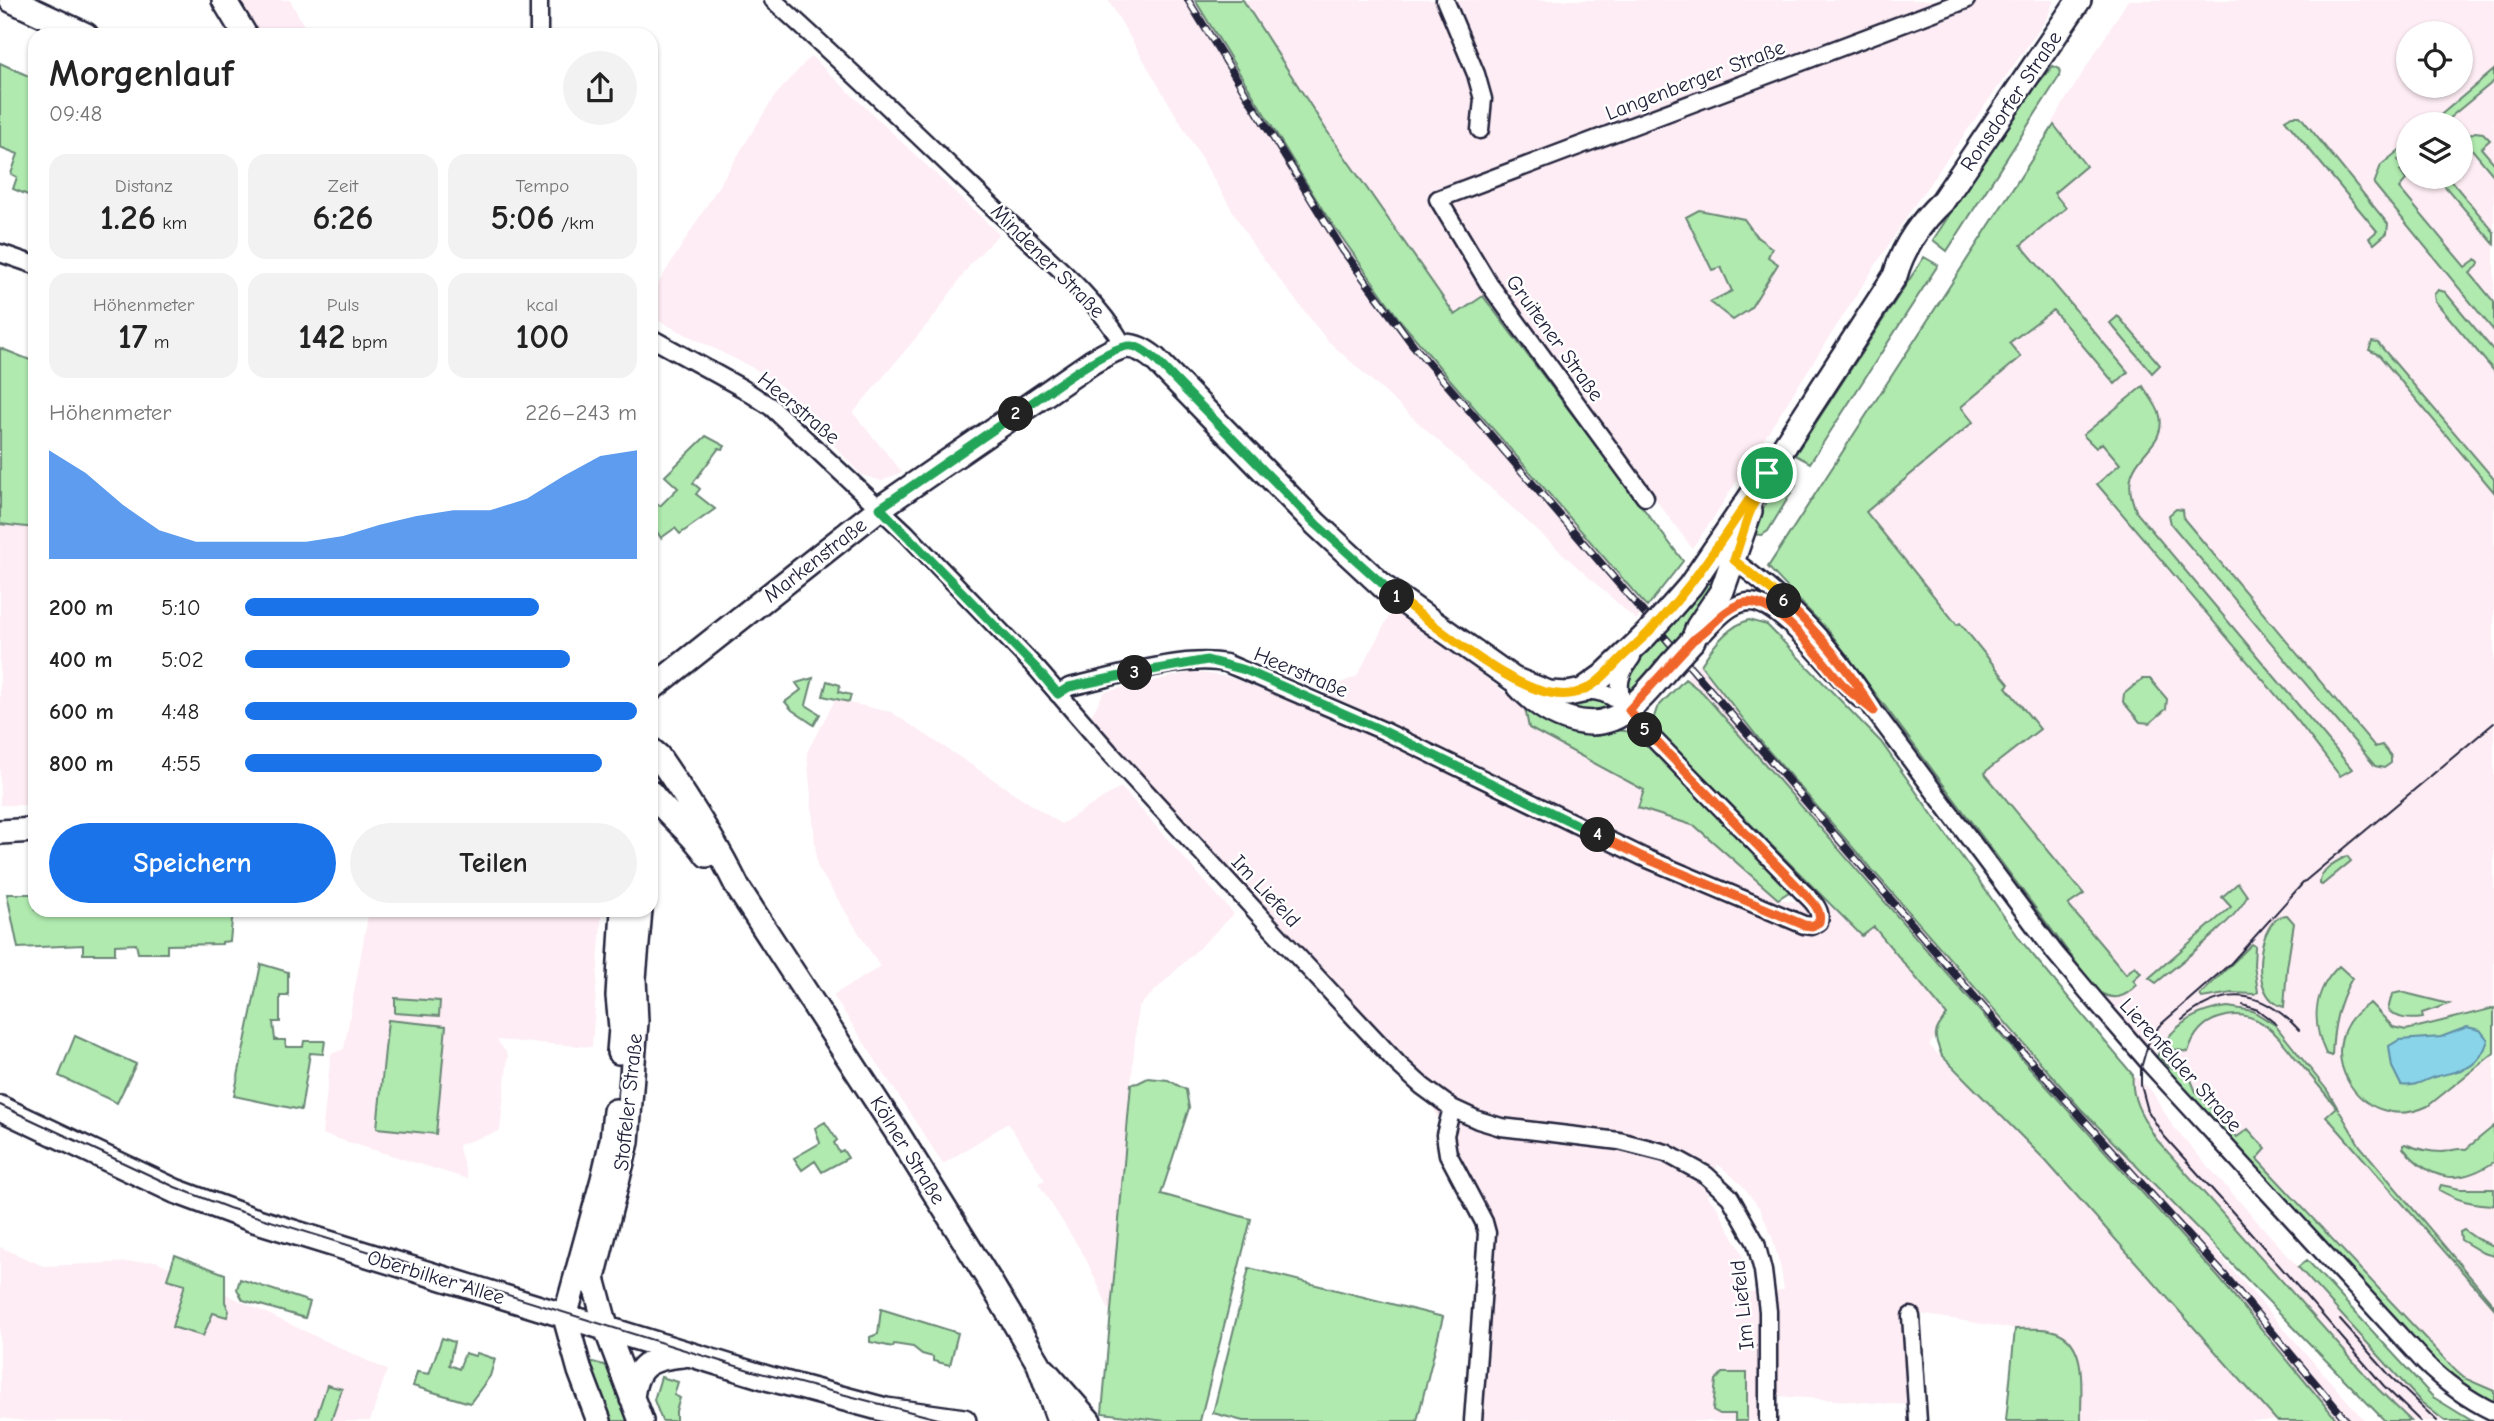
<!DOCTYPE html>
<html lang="de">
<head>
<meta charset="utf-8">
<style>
	:root { --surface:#fff; --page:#f2f2f2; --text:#222; --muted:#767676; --accent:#1a73e8 }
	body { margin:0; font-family:"Comic Neue",sans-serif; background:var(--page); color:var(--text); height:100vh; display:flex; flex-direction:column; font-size:26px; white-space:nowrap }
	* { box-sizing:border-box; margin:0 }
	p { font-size:23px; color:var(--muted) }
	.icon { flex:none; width:38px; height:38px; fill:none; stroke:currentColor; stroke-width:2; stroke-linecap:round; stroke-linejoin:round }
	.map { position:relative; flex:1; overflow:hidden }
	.side { position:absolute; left:28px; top:28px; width:630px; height:889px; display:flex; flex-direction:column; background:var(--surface); border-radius:21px; box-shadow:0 2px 5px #0004 }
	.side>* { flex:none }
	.fabs { position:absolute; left:2396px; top:21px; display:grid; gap:14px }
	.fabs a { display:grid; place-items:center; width:77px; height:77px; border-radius:50%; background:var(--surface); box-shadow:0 2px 5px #0004; font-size:35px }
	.pin { position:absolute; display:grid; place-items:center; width:60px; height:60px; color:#fff; margin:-30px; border:4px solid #fff; border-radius:50%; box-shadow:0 2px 7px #0007 }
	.km { position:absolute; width:35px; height:35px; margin:-18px; border-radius:50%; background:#222; color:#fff; font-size:19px; line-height:35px; text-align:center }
	.round { display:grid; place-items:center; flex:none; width:74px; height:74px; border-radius:37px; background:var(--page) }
	.headline { display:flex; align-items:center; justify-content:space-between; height:119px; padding:0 21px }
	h1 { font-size:38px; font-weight:800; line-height:52px }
	.stats { display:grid; grid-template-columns:repeat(3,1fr); gap:10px; height:119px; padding:7px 21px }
	.stats div { display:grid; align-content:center; border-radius:18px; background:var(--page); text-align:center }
	.stats b { font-size:35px; font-weight:800 }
	.stats small { font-size:19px; font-weight:400 }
	.stats p { font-size:19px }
	.chart { height:196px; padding:14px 21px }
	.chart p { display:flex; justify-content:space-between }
	.chart svg { width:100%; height:126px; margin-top:7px; fill:var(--accent); opacity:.7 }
	.cta { display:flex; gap:14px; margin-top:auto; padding:14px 21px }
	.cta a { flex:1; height:80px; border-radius:42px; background:var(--accent); color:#fff; font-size:28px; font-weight:800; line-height:80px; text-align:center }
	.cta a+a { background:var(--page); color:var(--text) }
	ul { padding:0 21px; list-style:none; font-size:23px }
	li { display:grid; grid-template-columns:112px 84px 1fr; align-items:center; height:52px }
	li i { height:18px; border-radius:9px; background:var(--accent) }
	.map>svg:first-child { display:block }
	.built { fill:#feedf4; fill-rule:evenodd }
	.green { fill:#b0eaaf; stroke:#698675; stroke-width:2 }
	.water { fill:#89d4e9; stroke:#608da3; stroke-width:2 }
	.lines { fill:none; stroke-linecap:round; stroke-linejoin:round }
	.street-casing { stroke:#22223b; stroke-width:21 }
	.secondary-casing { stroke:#22223b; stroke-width:28 }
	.street { stroke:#fff; stroke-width:16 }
	.secondary { stroke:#fff; stroke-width:23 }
	.tram { stroke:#22223b; stroke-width:2 }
	.rail-casing { stroke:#22223b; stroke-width:8 }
	.rail { stroke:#fff; stroke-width:5; stroke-dasharray:16; stroke-linecap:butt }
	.secondary-bridge-casing { stroke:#22223b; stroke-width:28; stroke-linecap:butt }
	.secondary-bridge { stroke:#fff; stroke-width:23 }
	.split-1-casing { stroke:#fff; stroke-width:14 }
	.split-2-casing { stroke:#fff; stroke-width:14 }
	.split-3-casing { stroke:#fff; stroke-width:14 }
	.split-4-casing { stroke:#fff; stroke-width:14 }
	.split-5-casing { stroke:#fff; stroke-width:14 }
	.split-6-casing { stroke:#fff; stroke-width:14 }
	.split-7-casing { stroke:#fff; stroke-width:14 }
	.split-1 { stroke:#f5b400; stroke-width:9 }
	.split-2 { stroke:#22a559; stroke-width:9 }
	.split-3 { stroke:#22a559; stroke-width:9 }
	.split-4 { stroke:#22a559; stroke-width:9 }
	.split-5 { stroke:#f0652b; stroke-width:9 }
	.split-6 { stroke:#f0652b; stroke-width:9 }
	.split-7 { stroke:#f5b400; stroke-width:9 }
	.labels { text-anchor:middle; stroke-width:5; stroke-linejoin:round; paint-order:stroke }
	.street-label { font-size:21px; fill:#22223b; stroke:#fff }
</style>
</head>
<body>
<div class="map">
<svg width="2494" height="1421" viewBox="0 0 2494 1421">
	<rect width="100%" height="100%" fill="#fff"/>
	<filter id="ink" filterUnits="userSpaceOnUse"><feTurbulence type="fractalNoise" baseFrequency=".0143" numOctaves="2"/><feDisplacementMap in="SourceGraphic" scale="14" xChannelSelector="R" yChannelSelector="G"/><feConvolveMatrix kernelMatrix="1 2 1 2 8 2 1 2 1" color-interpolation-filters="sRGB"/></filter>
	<g filter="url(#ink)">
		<!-- built -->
		<path class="built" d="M238 0H290L309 35H257Z
			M1108 0H1202L1626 579 1654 600 1636 620 1327 340 1254 247Z
			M1243 0H2054L2047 18 1913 207 1710 523 1692 548 1506 300 1483 296 1456 315 1327 131Z
			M2128 0H2494V1405L2426 1360 2100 996 1977 841 1895 712 1835 630 1766 568 2054 126 2052 122ZM2408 33H2460V86H2408ZM2408 124H2460V177H2408Z
			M811 56 999 234 972 262 935 315 853 413 902 472 882 481 861 475 830 441 835 433 776 382 757 370 651 317V295L774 97Z
			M0 524 35 528V805H0Z
			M1394 607 1525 708 1530 728 1646 789 1668 817 1695 826 1778 899 1834 907 1852 893 1955 1015 1929 1045 2045 1160 2277 1421H2007L2015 1329 1907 1312 1915 1395 1908 1405 1777 1396 1766 1407V1421H1475L1488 1233 1423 1084 1106 745 1091 716 1104 692 1193 672 1229 677 1316 711 1325 690 1357 676ZM1718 1164 1743 1186 1760 1209 1772 1237 1781 1269 1784 1290 1748 1292 1742 1253 1717 1207 1707 1196Z
			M1707 655 1953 951 2365 1421H2311L1685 679Z
			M835 700 891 712 1061 824 1121 787 1234 914 1138 1007 1110 1312 1085 1257 1038 1183 1045 1180 1008 1123 943 1164 833 995 880 967 817 866 807 752Z
			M369 910H602L592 1047 497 1040 508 1055 500 1131 458 1145 468 1179 322 1134 331 1054 344 1049Z
			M2133 1075 2151 1090 2173 1126 2205 1163 2395 1375 2421 1402 2445 1421H2411L2377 1388 2157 1140 2140 1114 2132 1085Z
			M0 1247 43 1266 156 1261 387 1370 370 1421H26L0 1418Z"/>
		<!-- green -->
		<path class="green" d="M1195 0H1243L1327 131 1455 315 1483 296 1683 561 1647 607 1447 376 1399 319 1324 212Z
			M0 63 35 79V96L32 102 35 104V198L13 189 17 177 11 174 18 154 0 147Z
			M2053 66 2060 69 2059 77 1947 251 1933 240 2026 97Z
			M2494 70V81L2442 124H2430Z
			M2292 116H2300L2388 224 2387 233 2374 244 2369 238 2377 231 2285 120Z
			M2054 125 2086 166 2054 193 2066 208 2021 245 2128 372 2115 384 2053 310 2009 343 2021 357 1961 407 1973 422 1866 512 1957 625 1960 623 2009 684 2006 687 2040 729 1985 772 1986 775 2084 894 2068 905 2126 974 2135 966 2141 973 2133 980 2137 985C2124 998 2115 1001 2098 992L1831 634 1768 567Z
			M2475 132 2483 133 2490 140 2481 148 2494 163V176L2471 148 2461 154V140Z
			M2408 143V152L2398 160 2404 167 2400 171 2406 180 2399 188 2465 267 2476 259 2479 262 2478 266 2470 273 2494 302V331L2374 184 2381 165Z
			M2424 177H2448L2494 232V244L2438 178 2428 185Z
			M1699 210 1744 219 1757 237 1772 248 1768 257 1778 264 1750 309 1733 320 1710 302 1732 291 1721 267 1712 270 1686 217Z
			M1924 257 1938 265 1810 463 1795 455Z
			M2438 290 2445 292 2494 351V371L2435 301 2434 295Z
			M2118 316 2160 365 2152 373 2110 323Z
			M2372 342 2378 343 2494 479V492L2379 355 2369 350Z
			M0 348 35 362V528L0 524Z
			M2143 386C2148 395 2158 406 2160 416 2168 454 2111 455 2137 513L2352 769 2340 776 2297 720 2097 484 2120 464 2102 443 2096 448 2083 435Z
			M706 436 725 446 723 449 719 448 693 483 700 489 696 494 715 509 680 534 675 528 661 538 651 523V499L660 506 678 488 665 476Z
			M1781 477 1796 485 1768 531 1762 535 1751 534 1755 522Z
			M2176 509 2183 510 2184 519 2372 743 2375 747 2382 745 2391 756V763L2384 768 2375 766 2171 524 2169 515Z
			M1705 583 1714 585 1700 617 1629 695 1627 693 1631 668Z
			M1749 620 1767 625 1881 742 2022 942 2133 1075C2130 1100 2144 1119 2157 1140L2377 1388 2411 1421H2385L2080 1108 1766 748 1701 665C1712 647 1728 626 1749 620Z
			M813 678 806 705 820 714 814 725 792 710 785 702 801 690 796 683Z
			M1685 679 1703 693 2005 1040 2219 1278 2338 1421H2277L2045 1160 1942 1056C1933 1035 1933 1032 1947 1015L1874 927 1862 936 1659 732 1654 717 1657 708Z
			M2142 679H2150L2167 699 2166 709 2150 723 2140 722 2123 702 2124 694Z
			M827 681 840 685 839 692 851 695 849 702 823 696Z
			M1593 699 1605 701 1613 708 1596 714 1556 705Z
			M1525 708 1558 727 1587 734 1615 730 1634 732 1739 834 1792 890 1778 899 1695 826 1638 808 1644 790 1529 728Z
			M2347 856 2351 861 2322 885 2320 884C2319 870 2335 862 2347 856Z
			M2238 883 2247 896C2239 918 2177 965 2156 983L2149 978 2231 907 2222 897Z
			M7 894H35V910H233L230 941 222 942V944L167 945V953H138L136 944 115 945V954H83V945L18 948Z
			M2287 915 2294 923 2287 968 2284 1007C2246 998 2258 915 2287 915Z
			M2252 944 2255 946 2254 965 2258 992 2255 994 2232 993 2202 998 2200 995Z
			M261 964 288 972V996H280V1022H273L275 1040H285L286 1047H303L304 1041H325L323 1054 310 1053 301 1110 234 1096Z
			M2339 966 2352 978C2338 1003 2333 1027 2332 1056L2326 1054C2311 1022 2313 991 2339 966Z
			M2401 992 2449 1004 2422 1013 2423 1018C2409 1020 2398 1019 2388 1010L2392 994Z
			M395 998 440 1001 439 1016 395 1013Z
			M2370 1003 2393 1027 2406 1030 2494 1008V1053L2428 1106C2358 1139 2304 1041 2370 1003Z
			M2228 1007 2253 1011 2275 1025 2327 1090 2360 1146 2494 1305V1308L2326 1116 2336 1107C2324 1092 2311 1076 2298 1061 2278 1036 2257 1005 2219 1018 2202 1023 2193 1035 2188 1052L2173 1049 2161 1059 2169 1067 2187 1070 2196 1092 2237 1137 2248 1129 2266 1149 2257 1159 2456 1371 2464 1378 2494 1391V1403L2463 1388 2443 1370 2155 1061C2168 1027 2193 1011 2228 1007Z
			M388 1020 446 1026 436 1134 377 1128Z
			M75 1036 136 1064 117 1103 59 1076Z
			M1148 1078 1168 1080 1186 1090 1189 1108 1161 1194 1251 1219 1200 1421H1165L1102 1413 1131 1084 1138 1083Z
			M825 1122 837 1140 834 1143 839 1152 843 1150 848 1158 822 1172 815 1161 802 1170 794 1158 820 1143 815 1128Z
			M2494 1126V1162C2458 1186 2431 1181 2403 1148V1145L2405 1144C2417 1149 2429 1152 2442 1152 2450 1151 2457 1148 2466 1149Z
			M2441 1185 2460 1189H2494V1205C2472 1204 2458 1201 2439 1190Z
			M2464 1230 2477 1239 2494 1246V1256L2483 1253 2461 1240 2460 1232Z
			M175 1255 225 1274V1302L229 1311 227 1317 213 1313 203 1336 172 1327 185 1284 167 1279Z
			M2307 1260 2433 1397 2472 1421H2445L2421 1402 2298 1267Z
			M1249 1268 1443 1317 1417 1421H1243L1213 1413Z
			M240 1279 310 1302 305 1318 243 1300 237 1289Z
			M881 1309 958 1333 950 1365 933 1361V1357L922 1354 913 1347 894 1344 893 1347 870 1342V1337L878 1334Z
			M2015 1329C2028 1329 2047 1327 2059 1333 2089 1346 2080 1395 2081 1421H2006Z
			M442 1338 454 1342 449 1365 459 1369 465 1353 475 1356 477 1353 495 1359 490 1376 470 1403 413 1386 417 1372 429 1374Z
			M585 1360 612 1367 633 1421H607Z
			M1722 1373H1747V1421H1735V1414H1720L1713 1410 1716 1380Z
			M661 1377 678 1382 674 1395 680 1398 676 1411V1421H662L654 1400Z
			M327 1385 342 1389 331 1421H315Z"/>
		<!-- water -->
		<path class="water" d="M2467 1027 2480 1030 2488 1040C2479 1069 2464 1070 2438 1076 2424 1079 2415 1088 2401 1085L2392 1067 2389 1046 2399 1040 2441 1037Z"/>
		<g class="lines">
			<defs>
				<path id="street" d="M539 0V35
					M773 0C849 68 923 140 997 211 1041 253 1093 293 1124 346
					M1445 0 1476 74 1483 99 1480 130
					M0 253 35 265
					M651 338 742 388 771 407 906 533 1037 669 1109 752 1286 944 1398 1064 1422 1086 1452 1108 1478 1120 1501 1127 1619 1141 1666 1153 1706 1175 1730 1197 1756 1243 1763 1271 1768 1311V1421
					M1645 497 1489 284 1438 199 1966 0
					M1725 557C1742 564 1755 577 1769 588 1812 625 1845 663 1874 711L2055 953 2099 1005 2151 1065 2424 1362C2445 1383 2467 1399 2494 1412
					M1704 633C1716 621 1729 604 1748 602 1780 599 1836 679 1861 700
					M1058 694 1069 687C1116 677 1179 655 1226 663L1384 731 1643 857 1804 925 1812 926 1819 922C1823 907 1807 897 1798 887L1643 728C1626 707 1612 688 1582 691
					M1622 703C1617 683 1620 673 1632 657
					M1452 1108 1445 1135 1448 1154 1484 1222 1487 1233 1473 1421
					M1911 1316 1918 1421"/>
				<path id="secondary" d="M11 0 86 35
					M224 0 245 35
					M1669 610 1690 586 1767 473 1895 276C1903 247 1920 223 1942 202L2079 0
					M1693 640 1698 627 1722 591 1750 511
					M1519 686C1547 716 1593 739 1630 708 1645 696 1658 679 1671 664
					M651 689 880 508 1092 362C1119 347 1128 337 1155 359L1316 524 1386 589 1513 679 1549 693 1568 694 1582 691 1603 676 1645 636
					M651 750 658 756C687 798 715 841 738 888L898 1134 989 1280 1039 1364 1057 1415 1062 1421
					M651 793C668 816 691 831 707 855
					M0 832 35 830
					M640 910 634 978 636 1022 627 1142 593 1278 608 1334 641 1421
					M619 1052 621 1028 618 996 623 910
					M0 1108 175 1191 251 1219 770 1379 886 1410 964 1421
					M1045 1371 1089 1421
					M632 1399C635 1364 650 1358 683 1355
					M599 1421 580 1371 565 1317 603 1179 612 1140 615 1111"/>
			</defs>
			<!-- street casing -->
			<use href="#street" class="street-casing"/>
			<!-- secondary casing -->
			<use href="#secondary" class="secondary-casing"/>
			<!-- street -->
			<use href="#street" class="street"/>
			<!-- secondary -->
			<use href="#secondary" class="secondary"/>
			<!-- tram -->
			<path class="tram" d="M2243 1005 2258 1010 2276 1024
				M2182 1020C2225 984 2262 990 2299 1030
				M0 1105 175 1187 229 1208 749 1370 946 1421
				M2340 1320 2392 1378 2437 1421
				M2420 1421 2384 1386 2238 1218 2163 1135 2148 1111 2141 1085V1068L2148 1044 2159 1026 2231 963 2304 882 2494 723"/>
			<defs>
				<path id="rail" d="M1188 0 1342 249 1413 345 2009 1037 2225 1276 2347 1421"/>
			</defs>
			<!-- rail casing -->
			<use href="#rail" class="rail-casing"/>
			<!-- rail -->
			<use href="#rail" class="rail"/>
			<defs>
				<path id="secondary-bridge" d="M1645 636 1669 610
					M1671 664 1693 640"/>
			</defs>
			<!-- secondary-bridge casing -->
			<use href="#secondary-bridge" class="secondary-bridge-casing"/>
			<!-- secondary-bridge -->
			<use href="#secondary-bridge" class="secondary-bridge"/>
		</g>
	</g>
	<g class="lines" filter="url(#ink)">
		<defs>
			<path id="split-1" d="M1397 597C1436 626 1503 684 1550 693 1560 695 1572 695 1581 691 1601 684 1614 663 1630 650 1686 600 1724 535 1767 473"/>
			<path id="split-2" d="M1016 414C1037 400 1110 343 1132 346 1141 347 1148 354 1155 359L1316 524 1397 597"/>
			<path id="split-3" d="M1016 414 880 508 1037 669 1058 694 1069 687 1135 673"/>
			<path id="split-4" d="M1135 673 1207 660 1245 670 1384 731 1598 835"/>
			<path id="split-5" d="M1598 835 1643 857 1804 925 1812 926 1819 922C1823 908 1807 897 1798 887L1645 730"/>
			<path id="split-6" d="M1645 730 1629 710 1693 640C1710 630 1721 611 1740 604 1774 591 1821 660 1841 683 1851 693 1863 702 1874 711 1848 669 1821 634 1784 601"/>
			<path id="split-7" d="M1767 473 1748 517 1734 560 1784 601"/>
		</defs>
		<!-- split-1 casing -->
		<use href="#split-1" class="split-1-casing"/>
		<!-- split-2 casing -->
		<use href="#split-2" class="split-2-casing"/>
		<!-- split-3 casing -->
		<use href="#split-3" class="split-3-casing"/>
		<!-- split-4 casing -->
		<use href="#split-4" class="split-4-casing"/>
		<!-- split-5 casing -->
		<use href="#split-5" class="split-5-casing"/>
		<!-- split-6 casing -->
		<use href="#split-6" class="split-6-casing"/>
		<!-- split-7 casing -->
		<use href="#split-7" class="split-7-casing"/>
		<!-- split-1 -->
		<use href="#split-1" class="split-1"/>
		<!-- split-2 -->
		<use href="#split-2" class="split-2"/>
		<!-- split-3 -->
		<use href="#split-3" class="split-3"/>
		<!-- split-4 -->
		<use href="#split-4" class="split-4"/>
		<!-- split-5 -->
		<use href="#split-5" class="split-5"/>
		<!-- split-6 -->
		<use href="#split-6" class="split-6"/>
		<!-- split-7 -->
		<use href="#split-7" class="split-7"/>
	</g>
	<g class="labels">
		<!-- street labels -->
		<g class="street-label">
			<text transform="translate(1695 80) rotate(-21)" y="7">Langenberger Straße</text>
			<text transform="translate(2011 101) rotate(-56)" y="7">Ronsdorfer Straße</text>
			<text transform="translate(1048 261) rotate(45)" y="7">Mindener Straße</text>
			<text transform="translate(1555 338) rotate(54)" y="7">Gruitener Straße</text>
			<text transform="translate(799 408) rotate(40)" y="7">Heerstraße</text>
			<text transform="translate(815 560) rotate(-38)" y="7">Markenstraße</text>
			<text transform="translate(1301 672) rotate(23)" y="7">Heerstraße</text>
			<text transform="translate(1266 891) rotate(47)" y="7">Im Liefeld</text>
			<text transform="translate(2181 1065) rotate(48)" y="7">Lierenfelder Straße</text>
			<text transform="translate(628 1102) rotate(-84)" y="7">Stoffeler Straße</text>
			<text transform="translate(908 1150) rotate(58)" y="7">Kölner Straße</text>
			<text transform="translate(436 1277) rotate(17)" y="7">Oberbilker Allee</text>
			<text transform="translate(1742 1305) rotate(-96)" y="7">Im Liefeld</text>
		</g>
	</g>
</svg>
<div class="fabs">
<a><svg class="icon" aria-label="locate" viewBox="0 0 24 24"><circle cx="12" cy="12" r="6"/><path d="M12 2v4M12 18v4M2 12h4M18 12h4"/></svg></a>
<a><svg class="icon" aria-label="layers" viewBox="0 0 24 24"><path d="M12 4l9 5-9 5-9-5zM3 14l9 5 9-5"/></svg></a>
</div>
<div class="pin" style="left:1767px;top:473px;background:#1e9e55"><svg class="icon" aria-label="arrive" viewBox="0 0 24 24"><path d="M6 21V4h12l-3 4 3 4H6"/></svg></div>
<b class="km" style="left:1397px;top:597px">1</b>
<b class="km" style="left:1016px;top:414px">2</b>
<b class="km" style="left:1135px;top:673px">3</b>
<b class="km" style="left:1598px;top:835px">4</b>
<b class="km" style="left:1645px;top:730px">5</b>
<b class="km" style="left:1784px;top:601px">6</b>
<section class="side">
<div class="headline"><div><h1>Morgenlauf</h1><p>09:48</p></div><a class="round"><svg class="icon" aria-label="share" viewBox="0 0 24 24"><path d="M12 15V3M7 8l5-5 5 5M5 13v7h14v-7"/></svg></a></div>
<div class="stats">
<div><p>Distanz</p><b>1.26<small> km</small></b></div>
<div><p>Zeit</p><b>6:26</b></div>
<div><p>Tempo</p><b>5:06<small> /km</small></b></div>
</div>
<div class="stats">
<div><p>Höhenmeter</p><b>17<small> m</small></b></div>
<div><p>Puls</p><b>142<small> bpm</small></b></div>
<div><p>kcal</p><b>100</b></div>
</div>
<div class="chart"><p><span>Höhenmeter</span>226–243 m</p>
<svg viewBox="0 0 160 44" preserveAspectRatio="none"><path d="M0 44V6L10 14L20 25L30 34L40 38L50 38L60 38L70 38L80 36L90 32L100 29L110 27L120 27L130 23L140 15L150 8L160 6V44z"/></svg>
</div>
<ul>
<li><b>200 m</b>5:10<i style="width:75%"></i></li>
<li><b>400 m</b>5:02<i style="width:83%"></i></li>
<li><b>600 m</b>4:48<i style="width:100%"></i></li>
<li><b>800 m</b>4:55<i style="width:91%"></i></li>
</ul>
<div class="cta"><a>Speichern</a><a>Teilen</a></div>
</section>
</div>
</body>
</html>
